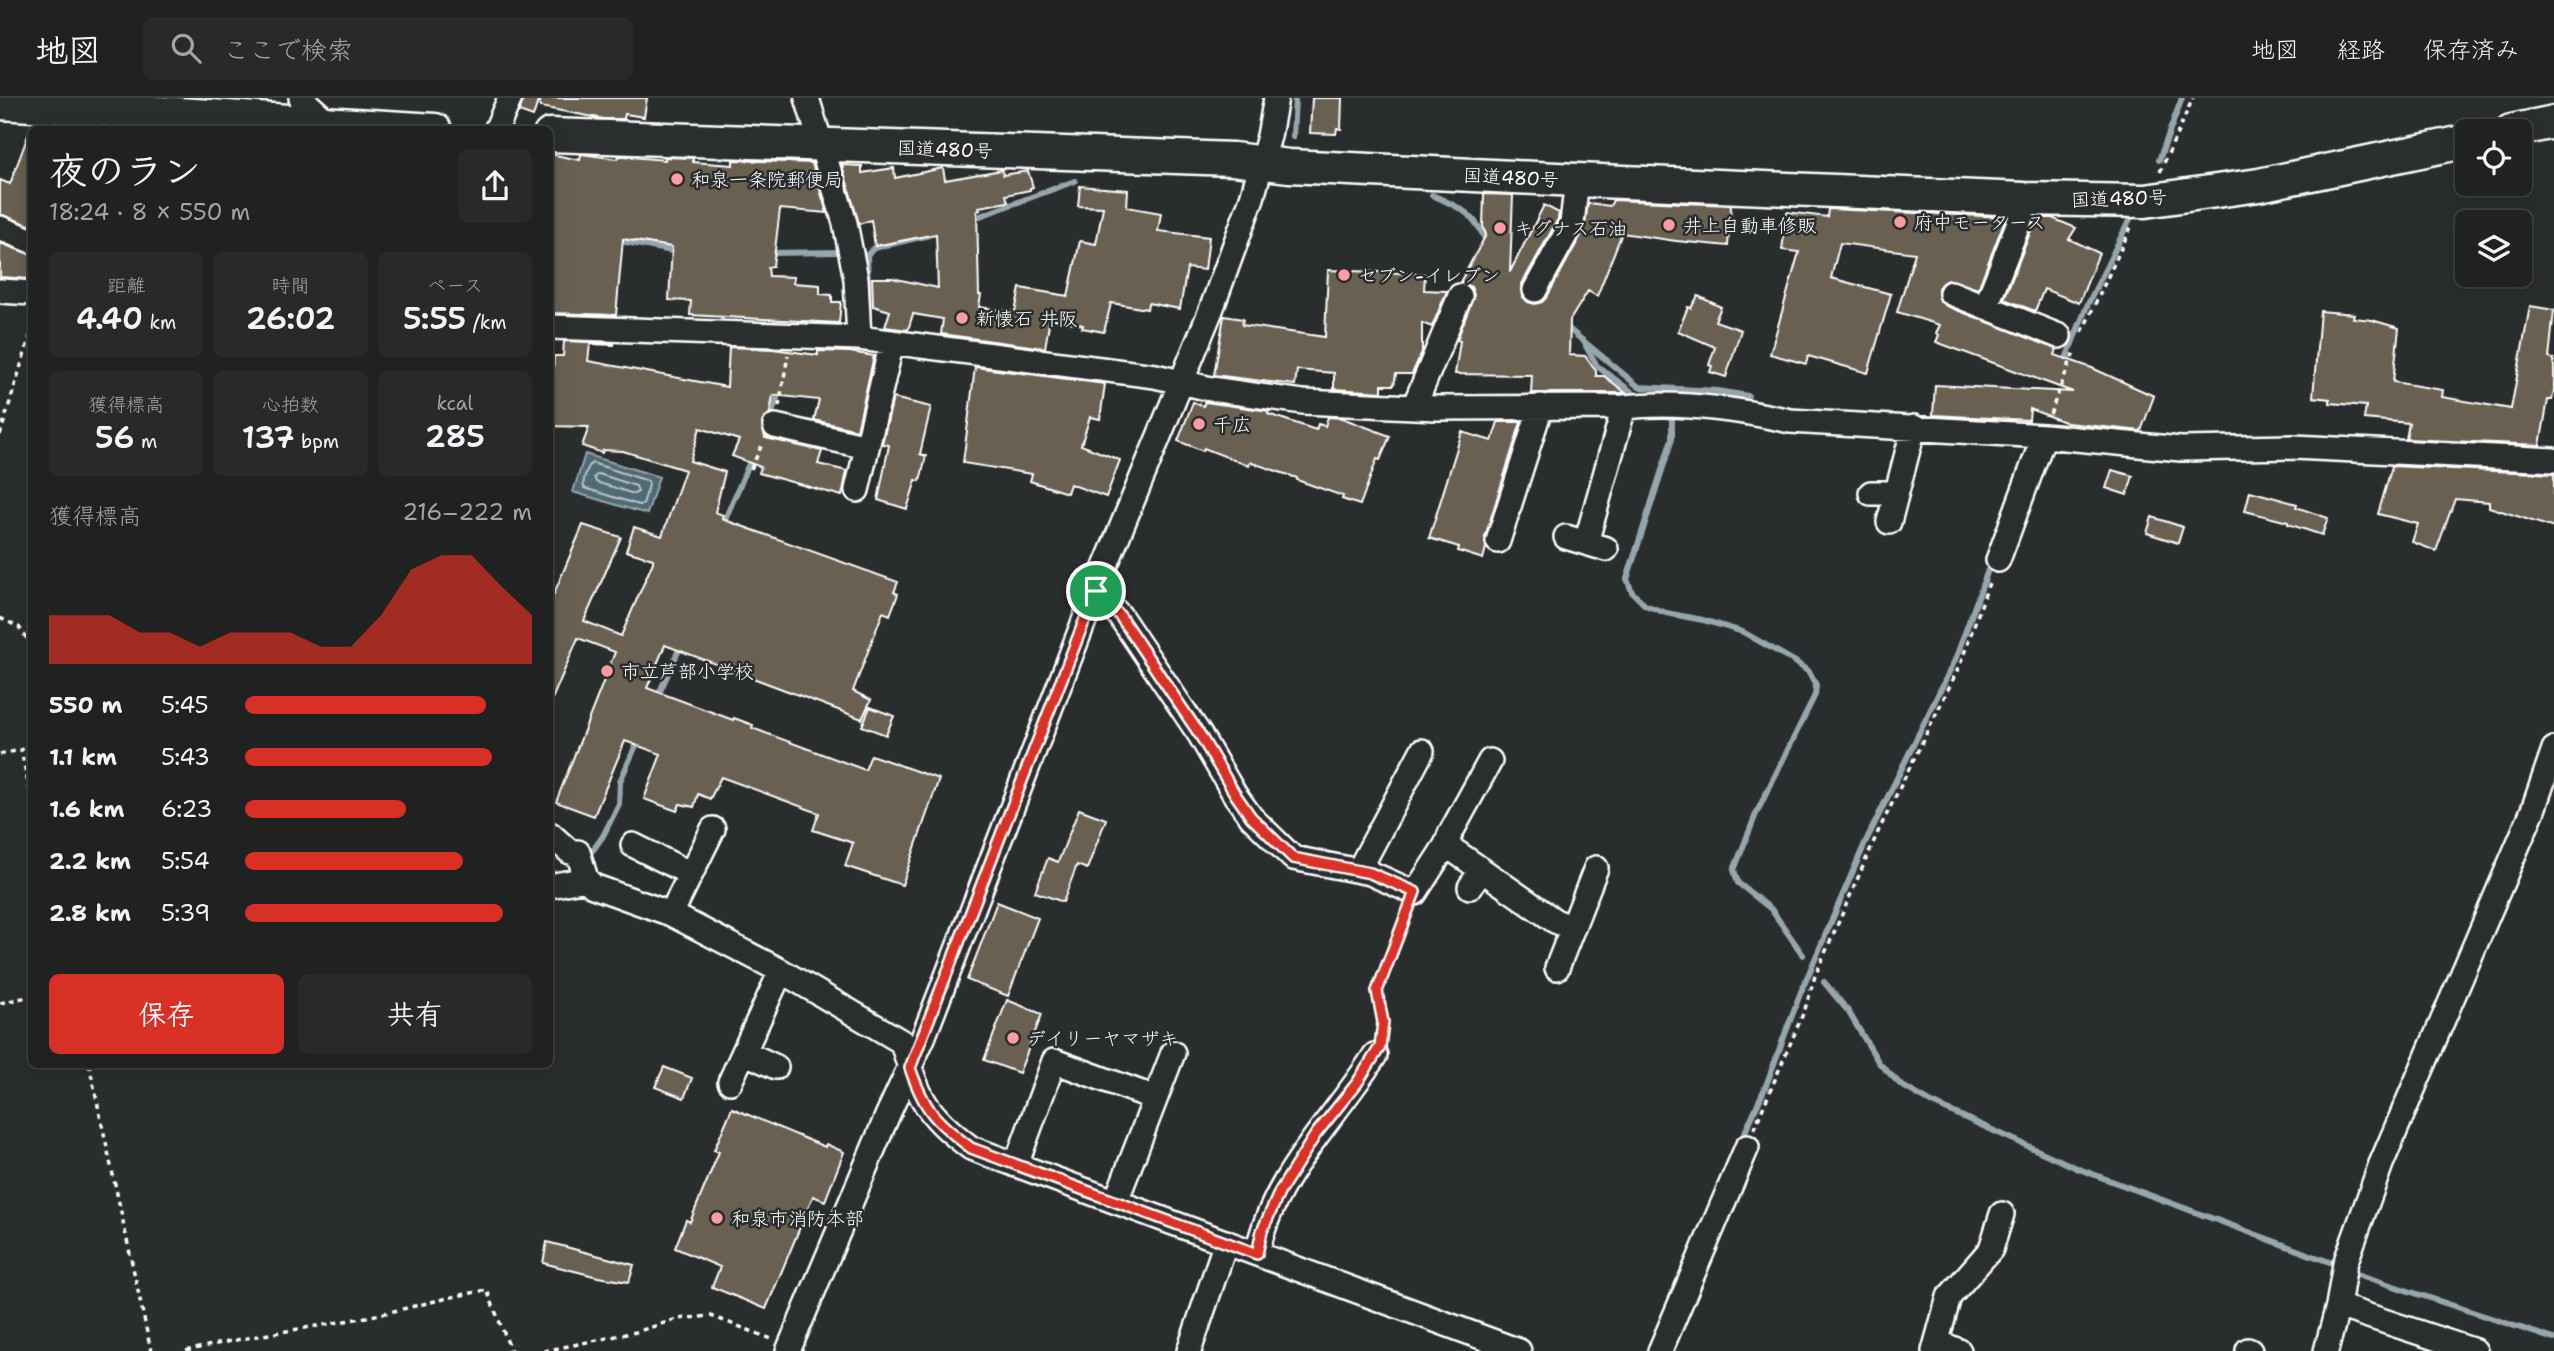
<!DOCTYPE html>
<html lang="ja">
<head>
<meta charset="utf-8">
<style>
	:root { --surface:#202222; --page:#282a2a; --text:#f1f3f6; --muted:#a2a4a5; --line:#3d3f40; --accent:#d93025 }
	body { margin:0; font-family:"Shantell Sans","Klee One",sans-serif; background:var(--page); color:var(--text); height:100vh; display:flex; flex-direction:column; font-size:26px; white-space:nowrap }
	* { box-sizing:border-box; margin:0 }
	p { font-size:23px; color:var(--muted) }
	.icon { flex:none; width:38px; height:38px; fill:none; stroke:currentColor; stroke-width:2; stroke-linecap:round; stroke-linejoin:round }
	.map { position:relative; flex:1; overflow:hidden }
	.sheet { position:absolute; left:28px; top:28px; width:525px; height:942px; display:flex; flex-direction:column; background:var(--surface); border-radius:10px; box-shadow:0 4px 18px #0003,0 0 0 2px var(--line) }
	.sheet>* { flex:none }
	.buttons { position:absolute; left:2455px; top:21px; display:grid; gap:14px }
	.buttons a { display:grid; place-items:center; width:77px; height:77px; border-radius:10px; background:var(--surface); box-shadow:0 4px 18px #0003,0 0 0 2px var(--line); font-size:35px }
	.pin { position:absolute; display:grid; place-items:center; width:60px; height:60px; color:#fff; margin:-30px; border:4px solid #fff; border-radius:50%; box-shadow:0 2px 7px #0007 }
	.round { display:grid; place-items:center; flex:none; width:74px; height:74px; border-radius:10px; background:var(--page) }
	.head { display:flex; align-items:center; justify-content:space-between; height:119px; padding:0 21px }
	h1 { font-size:38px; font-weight:600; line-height:52px }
	.stats { display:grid; grid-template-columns:repeat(3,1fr); gap:10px; height:119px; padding:7px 21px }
	.stats div { display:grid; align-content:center; border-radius:10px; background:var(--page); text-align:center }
	.stats b { font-size:30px; font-weight:600 }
	.stats small { font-size:19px; font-weight:400 }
	.stats p { font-size:19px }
	.chart { height:196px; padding:14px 21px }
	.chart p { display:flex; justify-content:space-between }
	.chart svg { width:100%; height:126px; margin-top:7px; fill:var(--accent); opacity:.7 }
	.button { display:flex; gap:14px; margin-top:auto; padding:14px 21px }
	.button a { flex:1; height:80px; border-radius:10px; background:var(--accent); color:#fff; font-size:28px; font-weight:600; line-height:80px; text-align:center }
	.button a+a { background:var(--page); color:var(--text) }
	ul { padding:0 21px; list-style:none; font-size:23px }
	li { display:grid; grid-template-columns:112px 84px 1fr; align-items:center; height:52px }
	li i { height:18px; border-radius:9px; background:var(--accent) }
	header { display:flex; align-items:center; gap:42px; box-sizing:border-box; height:98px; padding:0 35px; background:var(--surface); border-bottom:2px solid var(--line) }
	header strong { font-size:33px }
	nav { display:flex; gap:38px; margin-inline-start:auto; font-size:24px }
	.search { width:490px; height:63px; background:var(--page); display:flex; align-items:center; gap:18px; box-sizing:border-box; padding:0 24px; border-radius:10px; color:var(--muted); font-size:26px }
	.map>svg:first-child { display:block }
	.water { fill:#506a75; stroke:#96a6ac; stroke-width:2 }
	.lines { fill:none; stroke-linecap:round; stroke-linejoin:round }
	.shore { stroke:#b9c3c8; stroke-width:2 }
	.stream { stroke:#96a6ac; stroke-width:6 }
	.building { fill:#696151; stroke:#fff; stroke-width:2 }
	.minor-casing { stroke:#fff; stroke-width:28 }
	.highway-casing { stroke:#fff; stroke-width:37 }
	.path { stroke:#fff; stroke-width:3.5; stroke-dasharray:5 5; stroke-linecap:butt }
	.minor { stroke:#2a2d2e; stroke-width:23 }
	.highway { stroke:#2a2d2e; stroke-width:32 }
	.route-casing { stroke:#fff; stroke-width:14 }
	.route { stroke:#d93025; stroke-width:9 }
	.poi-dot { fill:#ff9aa2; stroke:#2a2d2e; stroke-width:2.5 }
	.labels { text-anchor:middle; stroke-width:5; stroke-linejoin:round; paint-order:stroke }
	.street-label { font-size:19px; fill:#fff; stroke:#2a2d2e }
	.poi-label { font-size:19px; fill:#fff; stroke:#2a2d2e; text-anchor:start }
</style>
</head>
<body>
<header>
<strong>地図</strong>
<div class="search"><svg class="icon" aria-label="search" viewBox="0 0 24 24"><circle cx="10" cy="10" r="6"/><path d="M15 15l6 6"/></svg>ここで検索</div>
<nav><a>地図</a><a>経路</a><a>保存済み</a></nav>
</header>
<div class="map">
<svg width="2554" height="1253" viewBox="0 0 2554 1253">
	<rect width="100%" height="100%" fill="#2a2d2e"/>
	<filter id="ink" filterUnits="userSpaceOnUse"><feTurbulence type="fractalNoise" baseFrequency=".0143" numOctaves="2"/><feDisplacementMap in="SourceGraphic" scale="14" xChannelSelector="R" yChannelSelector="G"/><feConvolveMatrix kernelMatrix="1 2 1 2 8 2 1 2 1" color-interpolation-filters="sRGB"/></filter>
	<g filter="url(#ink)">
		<!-- water -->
		<path class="water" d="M585 356 659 379 647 416 573 394Z"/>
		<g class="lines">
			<!-- shore -->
			<path class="shore" d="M592 365 648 383 649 387 643 406 639 407 584 390C582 383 587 369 592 365Z
				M599 376 636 388 638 394 634 396 596 384 594 379Z"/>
			<!-- stream -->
			<path class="stream" d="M1293 39 1295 0
				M2159 62 2182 0
				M1432 97C1461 110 1477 116 1487 147
				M972 121 1075 83
				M616 142 677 154
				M768 155 842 154
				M1518 195 1542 210
				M867 223 869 218 867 157 874 150 929 137
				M1564 227 1639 289 1718 293 1748 298
				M1586 248 1597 268 1633 295
				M2063 268 2087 208 2131 119
				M1666 316 1672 321V341L1627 481 1632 494 1645 507 1666 515 1703 522 1743 534 1794 563 1809 574 1816 587 1815 597 1756 716 1734 772 1738 785 1771 811 1803 857
				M769 324 780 291
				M724 430 726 419 752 359
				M656 602 682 545
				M585 758 593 752 603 738 619 706 620 683 639 641
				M1824 884 1848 913 1879 965 1901 987 1932 1005 2079 1071 2335 1166
				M1740 1045 1765 990 1800 896 1866 743 1955 562 1992 461
				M2354 1175 2554 1241"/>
		</g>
		<!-- building -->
		<path class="building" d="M524 0H539L533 19 519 14Z
			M540 0H647L644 19 625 16 624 21H604L540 9Z
			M1312 0H1342L1341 31 1337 30 1336 36 1310 35Z
			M30 32H32V128L0 116V82L10 86Z
			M550 56 580 62 581 56 618 61 619 58 665 62V59L693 60V64L733 67V62L812 65 827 115 780 111 773 168 768 169 769 178 794 179 793 185 820 187V196L832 197V204H841L839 225 690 217 691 203 669 202 672 149 623 141 616 217 550 215Z
			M842 67 862 68V75L894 70 895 80 943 70 945 82 1002 72 1003 77 1028 73 1033 89 1030 90V92L1006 97 1008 104 979 109 980 112 977 113 979 197H981L979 209 1015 214 1020 190 1068 198 1080 143 1096 146 1103 109 1078 108 1080 88 1128 92 1127 109 1161 115 1158 133 1209 139 1205 172 1187 170 1180 211 1148 205 1147 211 1111 205 1104 234 1082 230 1083 227 1050 220 1045 250 941 236 943 221 913 216 908 232 885 229 890 213 873 208 872 180H892L938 190 936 136 875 148 871 122 859 126Z
			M1484 96 1513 97 1510 174 1544 107 1559 115 1558 121 1522 186 1523 199 1528 204 1535 206 1542 204 1547 199 1584 132 1588 105 1610 108 1613 102 1731 107 1728 148 1676 143 1622 135 1597 198 1588 193 1570 222 1569 257 1585 258 1596 273V278H1604L1626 295H1531L1532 277 1455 276 1460 243 1457 242 1474 197 1471 189 1460 184 1486 137 1483 128Z
			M1828 111 2006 119 1978 191 1948 181 1942 185 1938 190 1940 203 1946 208 2057 251 2055 257 2092 270 2154 298 2141 333 2067 325 2030 311 2029 322 1933 317 1935 287 2073 294 1936 244 1939 237 1936 235 1940 227 1897 214 1915 155 1840 145 1831 180 1891 196 1868 275 1808 258 1806 266 1770 256 1799 154 1782 152 1787 114 1827 119Z
			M2044 120H2052L2076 130 2069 141 2099 155 2079 205 2044 191 2035 213 2004 201 2034 125 2041 127Z
			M0 145 32 157V181L0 179Z
			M1328 172 1425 176 1424 192 1447 193 1432 229 1422 225V254L1412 276H1396L1394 287H1382V294L1334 291V275L1297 272 1295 287 1214 277 1224 218 1243 221 1242 227 1325 239Z
			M1698 198 1721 209 1715 223 1741 232 1726 279 1710 274 1712 268 1709 267 1715 249 1678 233 1688 209 1691 210Z
			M2530 208 2554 212 2549 260 2554 261V292L2552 302H2548L2540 347 2406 341 2409 325 2364 321 2366 308 2330 305V301L2313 299 2320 213 2354 216 2353 220 2372 222 2399 230 2393 284 2443 292 2442 299 2511 311Z
			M564 243 614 245V247L590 246 588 263 727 289 729 249 773 251 818 257V253L850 254 874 258 857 332 814 322 819 302 773 297 770 315 762 324 765 340 822 353 818 366 847 373 842 398 759 375 761 369 732 358 739 342 700 330 690 363 725 374 715 414 723 417 722 421 898 484 894 494 898 496 890 517 883 514 853 593 871 602 862 621 665 547 647 590 733 622 734 620 753 627 752 630 865 672 871 657 939 681 902 787 845 768 853 745 813 732 819 715 721 679 710 701 698 696 694 709 680 706 677 713 644 701 661 656 625 643 594 718 556 704 615 554 578 540 550 606V505L583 427 621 439 584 523 621 538 653 464V461L626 453 634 429 662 438 685 372 623 353 603 352 602 355 582 348 589 329 550 328V277H553L554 258H563Z
			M975 269 1105 286 1100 321 1090 319 1081 347 1120 362 1106 399 1070 386 1067 395 1030 383 1032 376 963 365Z
			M893 300 931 309 920 356 926 358 920 383 916 382 907 411 878 402 889 347 882 346Z
			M1193 304 1203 308 1205 304 1269 313 1268 316 1316 332 1318 326 1325 328 1328 319 1342 320 1390 338 1380 362 1377 361 1360 407 1342 401 1343 398 1297 382V380L1250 364 1249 368 1204 350 1203 353 1178 343Z
			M1498 324H1521L1485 439 1486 450 1483 461 1458 453 1459 449 1429 440 1462 334 1492 343Z
			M2392 368 2554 376V430L2489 409V404L2455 401 2436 453 2412 444 2418 426 2378 416Z
			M2112 372 2133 378 2127 397 2106 390Z
			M2250 393 2297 406 2296 409 2328 420 2322 437 2288 426V424L2245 413Z
			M2152 419 2183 429 2178 445 2147 435Z
			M870 609 894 618 886 637 862 628Z
			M1079 711 1106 721 1087 771 1077 767 1063 804 1035 794 1048 760 1058 764Z
			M997 804 1038 820 1008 898 967 882Z
			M1007 902 1042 916 1019 975 984 962Z
			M664 969 692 980 684 1000 655 989Z
			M732 1010 825 1049 826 1046 844 1054 825 1103 813 1098 766 1211 712 1189 720 1169 675 1150 686 1122 690 1124 719 1054 714 1052Z
			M547 1144 634 1167 629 1184 598 1179 543 1165Z"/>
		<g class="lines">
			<defs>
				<path id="minor" d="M301 0 330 26
					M807 0 845 125 856 181 859 240
					M496 32 510 0
					M0 130 32 143
					M1535 192 1572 125 1577 82
					M0 193 32 195
					M1951 195 2059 238
					M1986 208 2023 114 2024 101
					M550 229 859 240 1155 278 1211 291 1303 304 1436 310 1624 309C1679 303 1736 311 1790 323L2044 338 2181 351 2294 349 2554 362
					M1414 309 1460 198
					M775 328 867 349
					M857 392 892 244
					M1871 395H1896
					M1889 424 1914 329
					M1566 439 1606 451
					M1498 443 1541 308
					M1586 445 1624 309
					M1998 462 2044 338
					M1096 493 1120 518 1200 637 1235 697 1251 719 1293 760 1370 775 1415 795 1446 747 1555 823 1573 830
					M550 736 570 754H578L586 781
					M633 747 691 776
					M1446 747 1450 736 1490 663
					M1359 772 1422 653
					M550 788 586 781 593 788 671 816 781 873 902 944C919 1000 923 1014 971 1050L1519 1253
					M1470 789 1482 772
					M671 816 713 731
					M1557 870 1596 770
					M744 954 776 969
					M730 984 781 873
					M1016 1067 1054 963 1155 1000
					M1116 1103 1173 955
					M1257 1156C1272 1078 1334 1022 1375 957
					M2338 1208 2475 1253
					M1937 1244 1959 1253
					M2248 1252 2250 1253
					M788 1253 888 1016 923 940 1103 474 1211 212 1252 100 1269 38 1276 0
					M1189 1253 1226 1144
					M1660 1253 1747 1049
					M1934 1253 1949 1199 1991 1151 2002 1116
					M2326 1253 2338 1208 2345 1166 2381 1066 2533 712 2554 651"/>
				<path id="highway" d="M0 5 435 32
					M2511 33 2554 24
					M550 37 1233 61 1289 68 1577 82 2024 101 2145 103 2259 87 2468 43"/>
			</defs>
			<!-- minor casing -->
			<use href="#minor" class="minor-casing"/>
			<!-- highway casing -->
			<use href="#highway" class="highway-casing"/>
			<!-- path -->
			<path class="path" d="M2160 74 2193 0
				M2082 234 2132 127
				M779 308 788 257
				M2050 316 2074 254
				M0 337 32 231
				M751 371 763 344
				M0 520 19 529 32 548
				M32 645 21 652 32 704
				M0 656 21 652
				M0 905 32 898
				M1381 935 1383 924 1377 893 1408 813
				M89 966 151 1253
				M1754 1031 1805 911 1815 878 1878 734 1960 567 1990 482
				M186 1253C245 1238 306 1231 366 1219 407 1211 446 1199 487 1192L511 1253
				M544 1253 636 1234 677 1221 711 1218 772 1241"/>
			<!-- minor -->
			<use href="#minor" class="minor"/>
			<!-- highway -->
			<use href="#highway" class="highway"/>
		</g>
	</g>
	<g class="lines" filter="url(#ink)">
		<defs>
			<path id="route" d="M1096 493 1120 518 1200 637 1235 696 1251 719 1293 760 1370 775 1415 794 1377 893 1383 924 1380 949 1357 985 1316 1036 1280 1093 1262 1133 1257 1156 971 1050C935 1023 925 1013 910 970Z"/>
		</defs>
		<!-- route casing -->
		<use href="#route" class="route-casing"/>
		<!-- route -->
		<use href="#route" class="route"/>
	</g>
	<!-- markers -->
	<g class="poi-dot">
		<circle cx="677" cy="81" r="7"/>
		<circle cx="1900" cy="124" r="7"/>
		<circle cx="1669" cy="127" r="7"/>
		<circle cx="1500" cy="130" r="7"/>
		<circle cx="1344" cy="177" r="7"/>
		<circle cx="962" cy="220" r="7"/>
		<circle cx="1199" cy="326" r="7"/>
		<circle cx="607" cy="573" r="7"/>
		<circle cx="1013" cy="940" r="7"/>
		<circle cx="717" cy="1120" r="7"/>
	</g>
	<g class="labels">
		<!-- street labels -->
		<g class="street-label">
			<text transform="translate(945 51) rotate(2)" y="7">国道480号</text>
			<text transform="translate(1511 79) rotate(3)" y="7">国道480号</text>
			<text transform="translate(2119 100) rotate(-2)" y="7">国道480号</text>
		</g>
		<!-- poi labels -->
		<g class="poi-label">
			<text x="691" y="88">和泉一条院郵便局</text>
			<text x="1914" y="131">府中モータース</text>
			<text x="1683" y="134">井上自動車修販</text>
			<text x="1514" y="137">キグナス石油</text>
			<text x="1358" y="184">セブン-イレブン</text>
			<text x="976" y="227">新懐石 井阪</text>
			<text x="1213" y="333">千広</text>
			<text x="621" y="580">市立芦部小学校</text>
			<text x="1027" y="947">デイリーヤマザキ</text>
			<text x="731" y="1127">和泉市消防本部</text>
		</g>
	</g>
</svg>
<div class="buttons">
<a><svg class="icon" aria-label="locate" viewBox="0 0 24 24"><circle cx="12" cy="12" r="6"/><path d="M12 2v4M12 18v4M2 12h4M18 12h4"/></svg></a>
<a><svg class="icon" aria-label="layers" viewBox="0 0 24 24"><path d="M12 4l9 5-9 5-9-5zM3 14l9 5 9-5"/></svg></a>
</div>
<div class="pin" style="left:1096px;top:493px;background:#1e9e55"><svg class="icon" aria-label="arrive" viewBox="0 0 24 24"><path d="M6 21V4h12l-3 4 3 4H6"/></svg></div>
<section class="sheet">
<div class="head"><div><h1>夜のラン</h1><p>18:24 · 8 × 550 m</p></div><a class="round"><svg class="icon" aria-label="share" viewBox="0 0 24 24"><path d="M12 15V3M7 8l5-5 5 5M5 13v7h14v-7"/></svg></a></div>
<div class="stats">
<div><p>距離</p><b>4.40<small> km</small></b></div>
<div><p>時間</p><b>26:02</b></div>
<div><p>ペース</p><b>5:55<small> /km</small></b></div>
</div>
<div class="stats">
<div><p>獲得標高</p><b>56<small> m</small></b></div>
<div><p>心拍数</p><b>137<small> bpm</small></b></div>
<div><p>kcal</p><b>285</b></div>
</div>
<div class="chart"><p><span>獲得標高</span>216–222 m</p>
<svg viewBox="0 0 160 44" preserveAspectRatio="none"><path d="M0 44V27L10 27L20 27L30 33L40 33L50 38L60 33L70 33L80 33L90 38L100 38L110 27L120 11L130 6L140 6L150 17L160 27V44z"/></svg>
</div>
<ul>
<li><b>550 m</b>5:45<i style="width:84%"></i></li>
<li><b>1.1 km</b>5:43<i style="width:86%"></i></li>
<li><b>1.6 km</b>6:23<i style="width:56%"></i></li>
<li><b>2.2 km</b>5:54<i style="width:76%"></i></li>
<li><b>2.8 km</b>5:39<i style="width:90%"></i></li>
</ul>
<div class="button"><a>保存</a><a>共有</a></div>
</section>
</div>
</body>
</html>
